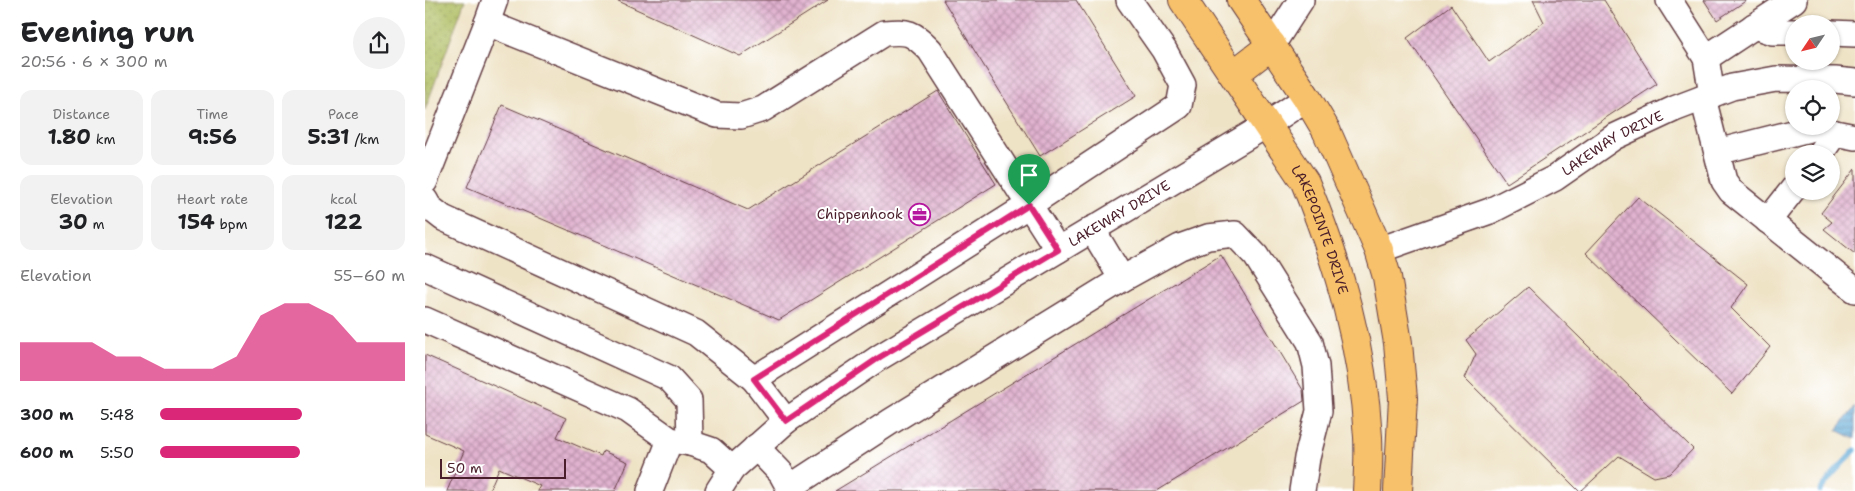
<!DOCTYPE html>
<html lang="en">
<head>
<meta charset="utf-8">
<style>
	:root { --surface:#fff; --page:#f2f2f2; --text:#202124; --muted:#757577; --accent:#db2777 }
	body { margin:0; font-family:"Shantell Sans",sans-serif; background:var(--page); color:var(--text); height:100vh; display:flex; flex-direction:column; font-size:19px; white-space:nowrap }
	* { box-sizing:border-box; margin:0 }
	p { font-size:16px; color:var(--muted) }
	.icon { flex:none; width:28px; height:28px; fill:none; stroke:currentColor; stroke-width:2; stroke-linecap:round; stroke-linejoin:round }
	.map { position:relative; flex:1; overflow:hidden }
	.drawer { display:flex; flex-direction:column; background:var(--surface); width:425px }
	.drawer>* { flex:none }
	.needle { width:32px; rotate:235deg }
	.tools { position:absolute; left:1360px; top:15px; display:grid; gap:10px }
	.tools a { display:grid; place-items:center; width:55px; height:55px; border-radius:50%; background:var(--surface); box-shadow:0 1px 4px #0004; font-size:25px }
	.scale { position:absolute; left:15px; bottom:12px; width:126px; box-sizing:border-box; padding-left:5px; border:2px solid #4a1f2b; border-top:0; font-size:14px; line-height:18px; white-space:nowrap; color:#4a1f2b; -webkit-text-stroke:4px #fff; paint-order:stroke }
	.pin { position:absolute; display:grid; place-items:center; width:42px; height:42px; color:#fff; margin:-51px -21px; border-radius:50% 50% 50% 0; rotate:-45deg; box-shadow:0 0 5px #0007 }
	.pin .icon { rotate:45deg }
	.round { display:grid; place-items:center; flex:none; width:52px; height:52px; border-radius:26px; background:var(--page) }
	.summary { display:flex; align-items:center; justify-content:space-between; height:85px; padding:0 20px }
	h1 { font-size:28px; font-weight:700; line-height:38px }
	.stats { display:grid; grid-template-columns:repeat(3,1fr); gap:8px; height:85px; padding:5px 20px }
	.stats div { display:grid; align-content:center; border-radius:12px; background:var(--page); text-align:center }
	.stats b { font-size:21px; font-weight:700 }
	.stats small { font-size:14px; font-weight:400 }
	.stats p { font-size:14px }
	.chart { height:140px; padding:10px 20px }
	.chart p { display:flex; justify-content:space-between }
	.chart svg { width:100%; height:90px; margin-top:5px; fill:var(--accent); opacity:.7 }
	ul { padding:0 20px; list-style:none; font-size:16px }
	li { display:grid; grid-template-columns:80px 60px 1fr; align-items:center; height:38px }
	li i { height:12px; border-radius:6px; background:var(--accent) }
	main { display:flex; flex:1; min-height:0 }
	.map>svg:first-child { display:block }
	.grass { fill:url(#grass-dots); stroke:#7c6e44 }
	.water { fill:url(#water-rules); stroke:#546380 }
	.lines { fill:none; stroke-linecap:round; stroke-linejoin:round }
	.stream { stroke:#5da7d5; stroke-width:5 }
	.building { fill:url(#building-cross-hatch) }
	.minor-casing { stroke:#633c42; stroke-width:28 }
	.major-casing { stroke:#633c42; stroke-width:30 }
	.minor { stroke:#fff; stroke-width:25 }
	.major { stroke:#f7c06b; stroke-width:28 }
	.route-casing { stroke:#fff; stroke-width:10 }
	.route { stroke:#db2777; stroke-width:6 }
	.labels { text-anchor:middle; stroke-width:4; stroke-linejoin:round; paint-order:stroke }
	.street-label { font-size:14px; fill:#4a1f2b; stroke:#fff }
	.poi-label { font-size:14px; fill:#4a1f2b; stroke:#fff; text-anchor:end }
</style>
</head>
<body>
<main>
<section class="drawer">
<div class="summary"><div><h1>Evening run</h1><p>20:56 · 6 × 300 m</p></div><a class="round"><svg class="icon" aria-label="share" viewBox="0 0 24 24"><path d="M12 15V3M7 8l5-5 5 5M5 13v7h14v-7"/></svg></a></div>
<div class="stats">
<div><p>Distance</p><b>1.80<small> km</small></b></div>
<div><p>Time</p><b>9:56</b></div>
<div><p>Pace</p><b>5:31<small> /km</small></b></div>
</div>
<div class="stats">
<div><p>Elevation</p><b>30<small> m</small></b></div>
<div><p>Heart rate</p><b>154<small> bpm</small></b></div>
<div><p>kcal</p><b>122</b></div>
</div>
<div class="chart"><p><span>Elevation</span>55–60 m</p>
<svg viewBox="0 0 160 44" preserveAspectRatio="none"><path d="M0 44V25L10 25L20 25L30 25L40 32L50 32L60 38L70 38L80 38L90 32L100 12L110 6L120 6L130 12L140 25L150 25L160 25V44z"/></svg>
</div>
<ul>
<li><b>300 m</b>5:48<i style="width:58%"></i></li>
<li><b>600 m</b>5:50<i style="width:57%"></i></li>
</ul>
</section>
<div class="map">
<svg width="1430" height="491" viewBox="0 0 1430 491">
	<defs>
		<pattern id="grass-dots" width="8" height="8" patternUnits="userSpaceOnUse" patternTransform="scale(1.25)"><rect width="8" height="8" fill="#adbc5e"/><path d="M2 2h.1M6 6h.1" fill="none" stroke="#8f984e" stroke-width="1.8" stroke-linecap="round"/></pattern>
		<pattern id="water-rules" width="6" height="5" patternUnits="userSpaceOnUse" patternTransform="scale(1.25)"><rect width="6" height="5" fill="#5da7d5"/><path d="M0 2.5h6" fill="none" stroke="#4f87ad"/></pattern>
		<pattern id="building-cross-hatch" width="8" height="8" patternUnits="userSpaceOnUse" patternTransform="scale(1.25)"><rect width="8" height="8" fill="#e1b3d0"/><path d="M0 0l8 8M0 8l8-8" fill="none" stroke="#b891a9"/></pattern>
	</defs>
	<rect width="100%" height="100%" fill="#fff"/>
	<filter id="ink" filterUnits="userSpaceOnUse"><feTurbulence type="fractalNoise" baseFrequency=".02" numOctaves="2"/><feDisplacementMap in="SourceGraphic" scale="10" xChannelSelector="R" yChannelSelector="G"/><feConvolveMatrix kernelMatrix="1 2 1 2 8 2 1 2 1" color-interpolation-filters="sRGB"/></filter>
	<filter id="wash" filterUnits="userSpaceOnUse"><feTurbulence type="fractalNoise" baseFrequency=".0096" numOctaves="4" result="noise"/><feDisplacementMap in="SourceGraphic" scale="20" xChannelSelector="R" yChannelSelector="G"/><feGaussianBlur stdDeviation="1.12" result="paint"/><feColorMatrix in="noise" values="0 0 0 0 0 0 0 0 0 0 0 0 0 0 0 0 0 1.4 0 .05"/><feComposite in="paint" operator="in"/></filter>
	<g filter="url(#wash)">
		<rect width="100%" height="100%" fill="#efe3c6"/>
		<!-- grass -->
		<path class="grass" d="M0 0H40L0 110Z"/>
		<!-- water -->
		<path class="water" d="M1430 407V439L1412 430Z"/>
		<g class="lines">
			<!-- stream -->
			<path class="stream" d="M1395 491 1408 474 1430 450"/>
		</g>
		<g id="blocks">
			<!-- building -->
			<path class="building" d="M191 0H403L315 56Z
				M518 0H651L711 96 615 156Z
				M1108 0H1179L1232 84 1082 183 982 38 1026 5 1064 62 1119 22Z
				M1279 0H1322L1292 20Z
				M513 91 571 184 354 320 42 187 77 105 323 210Z
				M1430 169V254L1399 229 1407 222 1396 213Z
				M1213 197 1323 284 1306 308 1345 347 1307 394 1161 253Z
				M796 255 878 390 879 401 732 491H410Z
				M1103 287 1268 449 1244 474 1229 477 1194 456 1156 491H1154L1040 378 1051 354 1041 340Z
				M0 355 141 418 132 437 176 456 178 451 203 462 190 491H112L115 486 74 468 64 491H22L39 451 0 434Z"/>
		</g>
	</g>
	<g filter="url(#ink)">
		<use href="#blocks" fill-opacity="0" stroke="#633c42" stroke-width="1"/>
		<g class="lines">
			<defs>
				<g id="minor">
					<path d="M1244 0 1281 58 1287 95"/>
					<path d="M62 23 292 115 316 116 338 109 459 33C484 31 487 32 505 50L633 250"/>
					<path d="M1329 26 1347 32H1369"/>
					<path d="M1406 33 1430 34"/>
					<path d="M847 45 876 0"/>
					<path d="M1281 58 1369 0"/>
					<path d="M1278 98 1299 181 1306 191 1430 290"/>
					<path d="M1292 152 1392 127 1410 133"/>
					<path d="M1395 154 1410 133 1430 137"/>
					<path d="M0 181 62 23 70 0"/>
					<path d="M0 200 4 207 18 218 271 333 329 379 361 421"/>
					<path d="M1343 221 1369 188"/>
					<path d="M667 229 697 279"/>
					<path id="s1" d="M954 250 1065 211 1130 178 1189 137 1249 109 1307 87 1351 79 1410 80 1430 82"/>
					<path d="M0 267 244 378 264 400 265 443"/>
					<path d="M0 320 203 410 245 440 265 443 286 450 307 469"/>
					<path d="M329 379 604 205 754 106 758 85 739 50 704 0"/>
					<path d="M331 447 356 473 366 491"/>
					<path d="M364 488 465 422 697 279 755 247 783 237 810 234 831 256 885 342 891 366 894 411 882 458 877 491"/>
					<path d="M225 491 245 440"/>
					<path id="s2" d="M293 491 307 469 361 421 455 357 843 124 882 98"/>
				</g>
				<g id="major">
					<path id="s3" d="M758 0 880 182C914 265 938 347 943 437 944 455 943 473 942 491"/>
					<path d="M816 0 882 98 901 130 954 250 962 277 973 343 978 398 973 491"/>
					<path d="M809 74 847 45"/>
				</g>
			</defs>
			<!-- minor casing -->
			<use href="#minor" class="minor-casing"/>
			<!-- major casing -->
			<use href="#major" class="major-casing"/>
			<!-- minor -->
			<use href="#minor" class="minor"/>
			<!-- major -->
			<use href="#major" class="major"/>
		</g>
	</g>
	<g class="lines" filter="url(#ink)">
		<defs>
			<path id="route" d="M604 205 633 250 455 357 361 421 329 379Z"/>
		</defs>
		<!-- route casing -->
		<use href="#route" class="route-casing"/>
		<!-- route -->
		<use href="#route" class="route"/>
	</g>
	<!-- icons -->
	<defs>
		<symbol id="office-ring" viewBox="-11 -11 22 22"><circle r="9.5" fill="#fff" stroke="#b5179e" stroke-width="1.5"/><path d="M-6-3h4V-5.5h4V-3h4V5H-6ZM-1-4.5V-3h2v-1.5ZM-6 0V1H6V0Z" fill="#b5179e"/></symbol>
	</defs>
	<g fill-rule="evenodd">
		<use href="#office-ring" x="482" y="202" width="25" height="25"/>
	</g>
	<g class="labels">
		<!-- street labels -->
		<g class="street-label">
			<text dy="5" stroke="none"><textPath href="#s1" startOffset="258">LAKEWAY DRIVE</textPath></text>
			<text dy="5" stroke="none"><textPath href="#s2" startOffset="491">LAKEWAY DRIVE</textPath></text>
			<text dy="5" stroke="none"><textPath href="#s3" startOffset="269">LAKEPOINTE DRIVE</textPath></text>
		</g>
		<!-- poi labels -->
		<g class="poi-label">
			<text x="478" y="219">Chippenhook</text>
		</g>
	</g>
</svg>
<div class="tools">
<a><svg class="needle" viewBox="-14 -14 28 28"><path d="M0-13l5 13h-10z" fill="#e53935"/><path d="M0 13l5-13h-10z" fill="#757577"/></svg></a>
<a><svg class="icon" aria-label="locate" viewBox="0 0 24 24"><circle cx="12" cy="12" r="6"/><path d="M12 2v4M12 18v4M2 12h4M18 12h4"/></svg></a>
<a><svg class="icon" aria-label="layers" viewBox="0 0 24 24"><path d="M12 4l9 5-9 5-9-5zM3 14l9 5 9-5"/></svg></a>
</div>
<div class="scale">50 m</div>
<div class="pin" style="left:604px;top:205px;background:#1e9e55"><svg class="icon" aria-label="arrive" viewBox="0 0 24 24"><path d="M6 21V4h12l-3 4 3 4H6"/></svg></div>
</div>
</main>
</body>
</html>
